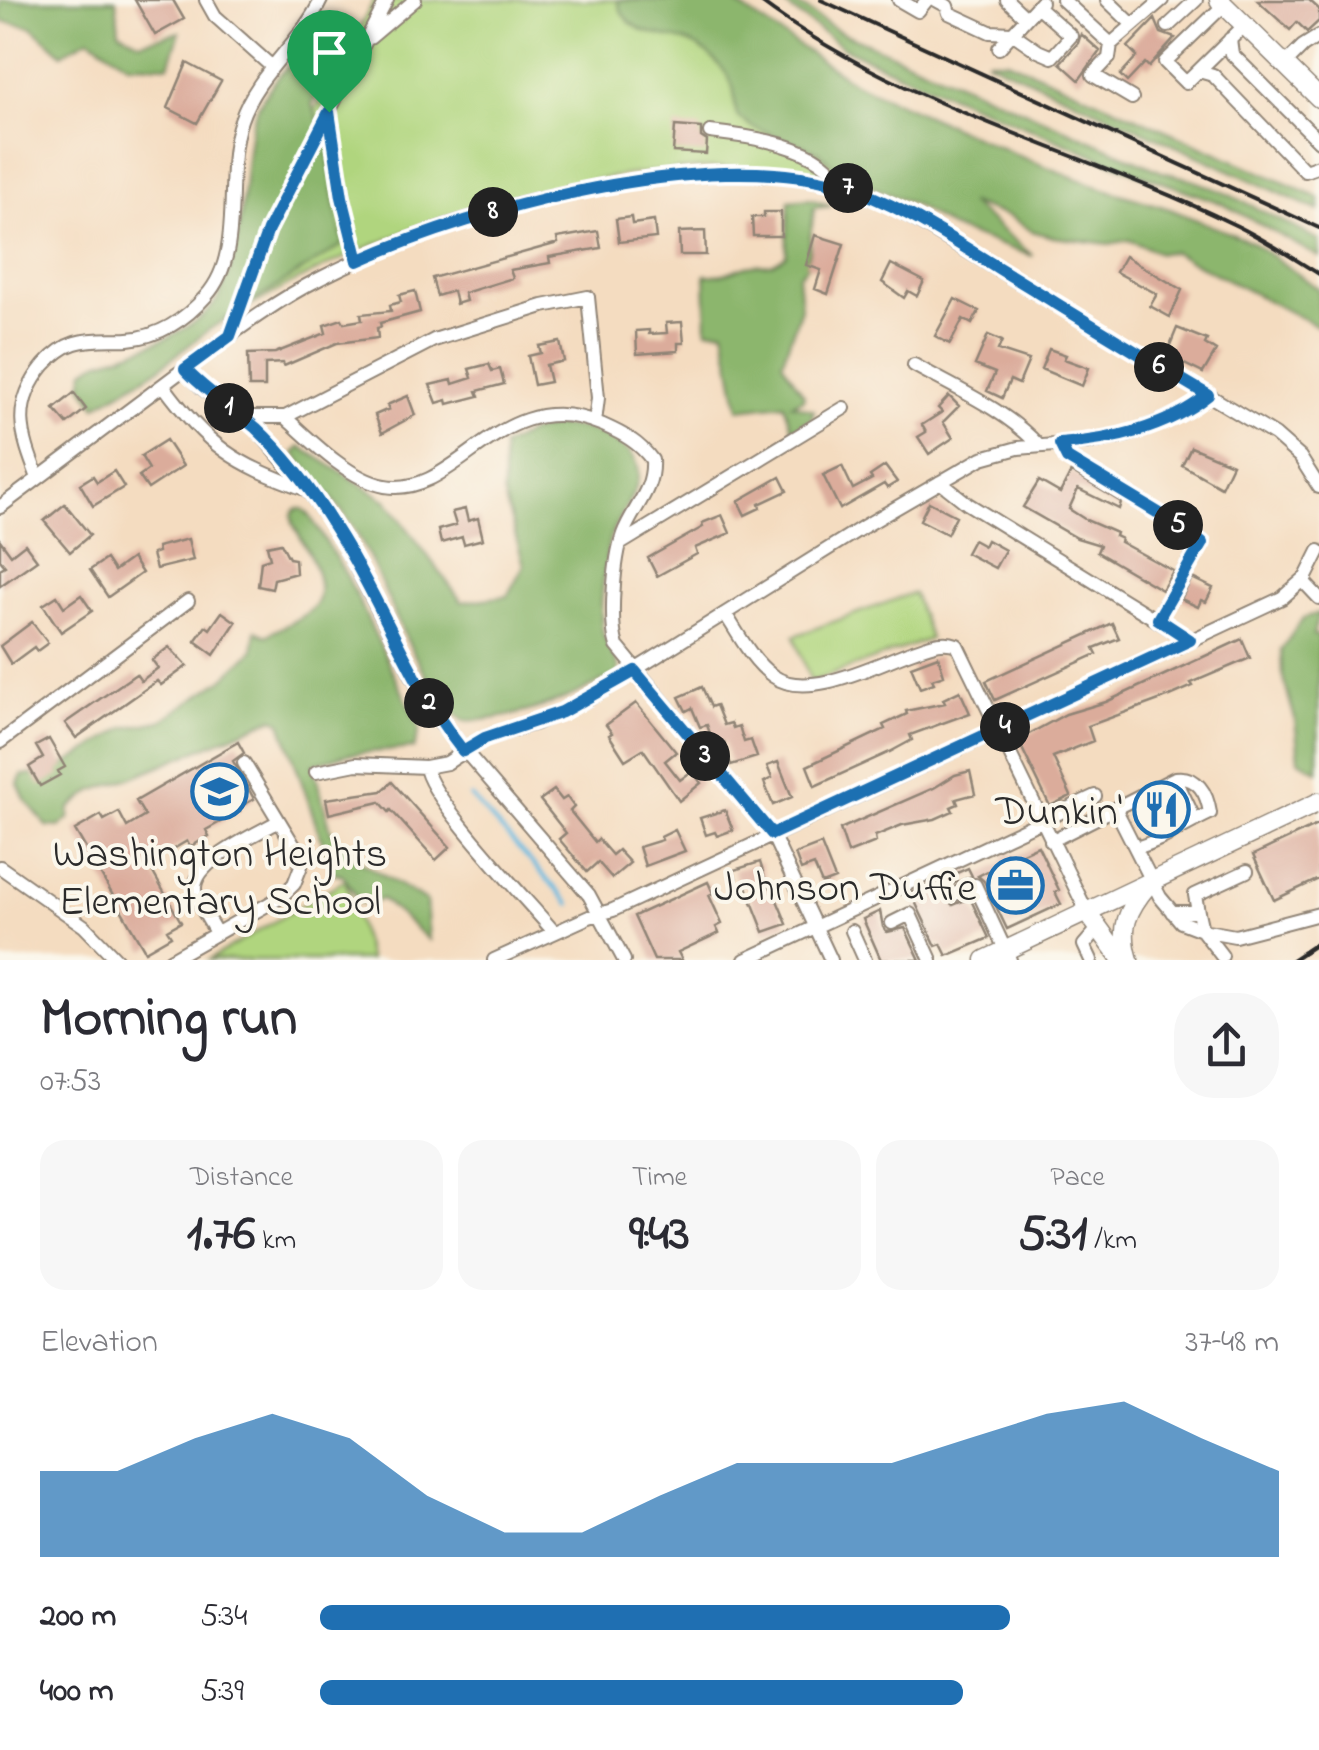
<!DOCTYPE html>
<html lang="en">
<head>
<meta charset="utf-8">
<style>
	:root { --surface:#fff; --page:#f7f7f7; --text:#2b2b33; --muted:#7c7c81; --accent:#1f6fb2 }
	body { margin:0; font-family:"Indie Flower",sans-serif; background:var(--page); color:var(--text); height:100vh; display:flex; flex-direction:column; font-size:38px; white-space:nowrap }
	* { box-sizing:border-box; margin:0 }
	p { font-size:32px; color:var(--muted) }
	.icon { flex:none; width:55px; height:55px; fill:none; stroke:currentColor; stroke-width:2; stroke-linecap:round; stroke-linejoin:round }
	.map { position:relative; height:960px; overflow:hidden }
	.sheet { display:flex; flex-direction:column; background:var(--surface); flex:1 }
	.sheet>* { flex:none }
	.pin { position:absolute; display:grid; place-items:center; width:85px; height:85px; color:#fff; margin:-102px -42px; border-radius:50% 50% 50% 0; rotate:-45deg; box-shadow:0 0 10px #0007 }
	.pin .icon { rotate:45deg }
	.km { position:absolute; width:50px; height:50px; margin:-25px; border-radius:50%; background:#222; color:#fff; font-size:28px; line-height:50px; text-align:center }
	.round { display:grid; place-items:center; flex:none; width:105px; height:105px; border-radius:40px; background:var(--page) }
	.headline { display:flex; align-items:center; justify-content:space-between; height:170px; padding:0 40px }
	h1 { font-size:55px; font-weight:700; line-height:75px }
	.metrics { display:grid; grid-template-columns:repeat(3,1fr); gap:15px; height:170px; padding:10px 40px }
	.metrics div { display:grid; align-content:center; border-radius:25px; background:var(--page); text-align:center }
	.metrics b { font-size:50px; font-weight:700 }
	.metrics small { font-size:28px; font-weight:400 }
	.metrics p { font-size:28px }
	.chart { height:280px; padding:20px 40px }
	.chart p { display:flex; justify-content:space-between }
	.chart svg { width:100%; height:180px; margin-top:10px; fill:var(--accent); opacity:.7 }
	ul { padding:0 40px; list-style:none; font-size:32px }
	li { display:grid; grid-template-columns:160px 120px 1fr; align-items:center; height:75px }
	li i { height:25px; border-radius:12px; background:var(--accent) }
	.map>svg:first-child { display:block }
	.green { fill:#b0d57e; stroke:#6e8054; stroke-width:2.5 }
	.forest { fill:#8cb66d; stroke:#5c704c; stroke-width:2.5 }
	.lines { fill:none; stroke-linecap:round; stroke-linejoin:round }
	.stream { stroke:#62b8df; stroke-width:4 }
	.building { fill:#dbac9b }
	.minor-casing { stroke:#908476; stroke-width:16 }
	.major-casing { stroke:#908476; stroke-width:21 }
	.minor { stroke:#fff; stroke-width:12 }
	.major { stroke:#fff; stroke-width:18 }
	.rail { stroke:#2b2b2b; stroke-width:4 }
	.route-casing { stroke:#fff; stroke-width:20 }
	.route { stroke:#1f6fb2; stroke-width:12 }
	.labels { text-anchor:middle; stroke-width:8; stroke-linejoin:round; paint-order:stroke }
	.poi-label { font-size:42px; fill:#2b2b2b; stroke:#fbf7ec; text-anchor:end }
</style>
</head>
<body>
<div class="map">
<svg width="1319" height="960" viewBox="0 0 1319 960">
	<rect width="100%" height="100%" fill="#fbf7ec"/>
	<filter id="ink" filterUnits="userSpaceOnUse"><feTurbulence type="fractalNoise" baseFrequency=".01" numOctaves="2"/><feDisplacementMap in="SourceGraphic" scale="20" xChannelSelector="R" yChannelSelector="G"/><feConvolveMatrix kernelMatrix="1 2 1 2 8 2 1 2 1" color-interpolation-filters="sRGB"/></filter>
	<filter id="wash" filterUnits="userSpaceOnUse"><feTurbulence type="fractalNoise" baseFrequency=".0048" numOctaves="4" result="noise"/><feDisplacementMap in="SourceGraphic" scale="40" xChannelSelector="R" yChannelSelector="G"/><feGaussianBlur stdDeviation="2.25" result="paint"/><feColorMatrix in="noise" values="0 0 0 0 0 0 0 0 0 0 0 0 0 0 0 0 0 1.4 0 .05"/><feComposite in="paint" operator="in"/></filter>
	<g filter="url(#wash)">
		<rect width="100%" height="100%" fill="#f4dcc0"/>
		<!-- green -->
		<path class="green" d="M374 0H673L794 107 843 177C638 142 400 212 226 321 255 206 320 105 374 0Z
			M913 593 930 639 811 682 794 636Z
			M345 880 369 960H209Z"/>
		<!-- forest -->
		<path class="forest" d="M0 0H116L119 31 140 42 180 32 169 65 128 64 89 38 62 54 32 27 0 21Z
			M617 0H730L856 84 1024 158 1104 189 1170 209 1252 242 1319 289V327L1173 252 1159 253 1129 240 1109 244 1053 237 1032 231 1010 217 969 203 1033 256 953 229 918 207 841 173 817 151 752 127 737 116C733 102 737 91 729 78 720 63 704 48 687 42 659 33 626 36 617 0Z
			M778 0C803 0 823 25 845 34 951 79 1057 124 1162 172 1213 181 1271 217 1319 240V257L1221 203 1137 173 898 73 844 48Z
			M343 36 342 52 312 105C334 148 330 198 344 244L210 329 157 370 96 406 82 385 85 370C99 359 111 359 127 353 152 345 182 333 203 316 246 280 241 175 252 124 259 93 289 65 309 42Z
			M986 60H1007L1319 198V211Z
			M810 199 831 206 814 208 807 266 798 276 801 308 782 362 804 395 803 399 792 404 814 410 812 418 793 430 784 404 739 409 724 330H707L705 275C728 276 727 272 746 266 767 261 765 271 786 255L789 201Z
			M554 426C580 426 597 431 620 445 666 473 613 512 608 547 605 572 598 608 603 633 607 646 615 656 619 669L617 674C569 699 519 720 464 721 415 682 390 594 360 539 343 508 315 480 294 453L301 447 387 501 462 602 507 596 524 565 503 493V447L531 432Z
			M296 509H303L310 516 348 578 420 729 414 748 349 754 313 764 331 831 350 855 426 901 429 940 382 899 370 903H360L343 875 333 873 281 722 274 718 128 779 92 791 70 808 69 819 59 827 47 826 25 799 18 784 22 775H43L55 771 124 728 161 721 223 679 253 651 256 630 266 636C279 628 295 622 308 612 336 592 305 546 293 524L292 515Z
			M1319 613 1313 635 1319 636 1318 771 1299 760 1295 719 1282 674 1281 650 1303 618Z"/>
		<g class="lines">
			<!-- stream -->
			<path class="stream" d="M471 797 570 904"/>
		</g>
		<g id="blocks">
			<!-- building -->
			<path class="building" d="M135 0H173L184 19 155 35Z
				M1257 0H1309L1319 9V21L1307 32 1297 22 1290 30Z
				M1155 19 1161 33 1175 38 1149 67 1145 63 1127 82 1120 75 1137 56 1128 47Z
				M1081 34 1100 51 1079 80 1060 63 1078 43Z
				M187 63 221 81 197 123 168 108Z
				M675 126 701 128V137L707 141 706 154 673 152Z
				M764 212H781V236H753L752 217H764Z
				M631 217 632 224 654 221 656 238 619 242 616 219Z
				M598 231 601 248 549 257 550 263 510 270 513 278 464 293 466 301 456 304 453 291 437 296 432 278 558 243 557 238Z
				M705 231 706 255H680L679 232Z
				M815 235 844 244 828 294 815 289 821 270 806 265Z
				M1125 256 1182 290 1170 317 1150 306 1157 294 1116 272Z
				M891 264 924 281 917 296 908 291 904 298 882 282Z
				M415 291 420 312 380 323 381 327 377 328 378 338 337 343 284 366 283 363 265 364V387H249L248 354 275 353 326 333 324 325 342 319 344 323 362 320 361 314 391 311 390 305 401 302 399 295Z
				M955 299 979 311 972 324 963 319 950 344 935 336Z
				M682 322 684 343H678V351L637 354 636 331 649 330V334L667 333 666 323Z
				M1177 328 1207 340 1205 344 1216 351 1203 373 1166 355Z
				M988 335 1002 341 998 350 1029 360 1019 384 1010 380 1002 398 987 391 995 373 975 365Z
				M560 342 564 361 546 365 550 382 534 385 528 356 541 353 539 346Z
				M1049 349 1066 355 1064 359 1089 368 1082 386 1041 369Z
				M489 364 492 371 500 369 504 384 477 391 479 396 448 404 447 400 437 403 430 385 452 380 453 384 472 378 469 369Z
				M74 393 86 409 67 424 54 409Z
				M408 396 415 415 382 433 375 415 389 409 387 405Z
				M949 396 959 406 943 422 953 438 929 454 918 437 926 432 922 425 942 412 938 408Z
				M166 440 183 466 148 489 139 476 149 469 141 456Z
				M1191 447 1232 464 1221 487 1182 465Z
				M842 466 853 489 872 479 870 476 885 466 897 482 887 488 884 484 840 509 823 475Z
				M114 471 124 487 93 506 80 484 93 476 97 482Z
				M1071 472 1121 502 1119 509 1078 489 1069 509 1086 520 1116 533 1115 536 1121 539 1120 542 1173 571 1162 590 1097 552 1100 545 1077 538 1023 507 1039 481 1060 493Z
				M780 477 787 491 759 504 760 508 745 515 738 501Z
				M929 502 956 516 947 534 920 520Z
				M65 504 90 535 70 552 44 521Z
				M465 509 468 521 478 518 483 539 464 544 462 537 441 543 438 530 456 525 452 512Z
				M722 515 730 533 695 548 697 554 657 576 648 558 703 527 702 523Z
				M188 539 193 560 156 569 152 554 158 552 157 547Z
				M0 540 11 555 25 544 37 560 0 586V569L5 566 0 560Z
				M973 540 984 546 987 540 1005 550 995 568 966 553Z
				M281 543 289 558 295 559 296 573 274 579 272 589 258 586 261 561 270 558 267 546Z
				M132 558 142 573 108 597 90 570 106 559 114 571Z
				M1192 578 1213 588 1206 602 1201 600 1198 607 1181 599Z
				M81 595 92 611 61 632 43 605 57 596 64 607Z
				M222 612 236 622 214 655 195 641 206 626 210 629Z
				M32 622 48 643 37 651 34 647 11 664 0 646Z
				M1112 623 1119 638 1094 648 1097 654 995 700 986 681Z
				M1242 639 1250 658 1191 683 1193 686 1170 696 1088 726 1093 741 1053 757 1071 796 1050 806 1018 740 1066 714 1106 702Z
				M169 647 187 666 161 685 157 681 76 738 65 723 136 674 141 681 158 668 152 660Z
				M938 656 944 675 932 679 934 683 920 688 911 666Z
				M702 687 711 707 716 705 724 725 731 723 733 728 739 726 744 742 751 740 757 757 731 765 724 742 714 745 707 725 700 727 692 708 686 711 679 697Z
				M960 691 970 713 910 735 912 740 890 752 815 786 807 766 885 729 883 725 907 714 906 711 945 703 943 699Z
				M636 703 676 752 665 761 680 780 692 771 701 783 679 801 643 749 625 760 609 735 612 733 606 725Z
				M49 739 65 767 58 771 60 775 40 786 29 767 43 758 36 746Z
				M238 742 244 753 233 761 254 799 238 808 240 811 206 830 209 836 190 847 187 841 148 864 181 922 167 930 171 936 145 951 75 830 101 815 104 820 119 812 127 827 145 816 136 801Z
				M778 762 792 797 773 805 764 782 772 778 767 766Z
				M970 771 975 794 956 799 958 804 951 807 953 811 935 819 902 825 875 836 876 842 848 853 840 829 934 788 955 775Z
				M392 782 450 847 436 860 391 810 389 812 380 802 329 814 326 799 382 791Z
				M554 790 562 800 567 797 574 807 570 811 595 842 598 839 612 855 618 850 630 863 612 878 598 862 587 872 559 839 566 833 540 800Z
				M1170 792 1182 816 1154 831 1143 815 1146 814 1142 806Z
				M725 810 733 830 717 836 715 832 706 835 700 818Z
				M1319 824V879L1274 900 1253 855Z
				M675 830 685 851 645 866 639 847 662 840 661 837Z
				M821 844 835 879 822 884 814 865 801 870 795 854Z
				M1038 846 1059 890 1055 892 1061 904 1007 929 984 881 978 876 1001 864 1006 853 1016 856Z
				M760 862 768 888 771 886 787 924 764 932 745 884 738 886 734 870Z
				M968 868 972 876 948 886 944 898 953 905 970 898 989 938 947 956 941 944 936 946 911 893Z
				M708 882 713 893 709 895 722 924 716 927 719 933 678 952 682 960H654L634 916Z
				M880 911 883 927 887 932 905 928 920 960H881L863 919Z"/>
		</g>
	</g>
	<g filter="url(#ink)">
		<use href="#blocks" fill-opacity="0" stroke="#908476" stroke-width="2.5"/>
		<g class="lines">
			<defs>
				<path id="minor" d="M206 0 215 16 271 66
					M899 0 918 11 927 0
					M936 0 947 6 949 13 990 32 1012 33 1038 51 1052 57 1071 36 1037 6
					M1007 0 1026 18
					M1063 0 1111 44
					M1107 0 1133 25
					M1224 5 1165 62 1186 83 1245 25
					M1168 26 1196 0
					M370 38 415 0
					M1230 39 1232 54 1319 141
					M1111 44 1109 58 1093 75 1132 98
					M1111 44 1162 0
					M999 48 1041 2
					M1285 64 1303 46 1319 36
					M1199 71 1213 75 1305 171 1319 166
					M329 112 342 197 358 261
					M710 132C746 136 826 145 839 185
					M229 336 268 229 387 0
					M914 365C955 388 1008 411 1039 446
					M185 369 201 387 255 427 313 497 337 530 412 675 441 723 589 895 624 960
					M163 385C209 447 233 463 305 489
					M240 417H285C310 440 350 480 385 486 459 499 499 380 603 425 623 434 639 442 652 460 654 491 633 507 623 534 614 559 609 621 617 646L772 834 831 960
					M285 417 434 340 543 306 588 297 598 398 595 422
					M1060 444 1067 458 1175 523 1201 543 1157 619
					M38 478C21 434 11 405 44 365 53 355 62 347 75 343 92 338 110 340 128 339 159 337 186 319 206 296 246 252 222 175 241 120 257 73 300 44 321 0
					M940 482 968 504 1189 640
					M0 507C58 463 117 419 176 375 223 341 269 304 321 278 458 208 660 157 813 179 841 183 867 195 892 206L1275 435 1300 457 1319 487
					M620 544 844 408
					M1303 581 1319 598
					M726 615C738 634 753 662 773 676 808 701 876 664 913 651 928 646 942 639 957 645L1087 912
					M0 742 188 601
					M426 767C428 797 529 902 554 932
					M316 772 356 764 426 767 447 763 485 738 536 723 590 698 863 527 982 458 1018 448 1092 442 1127 435 1184 412 1208 395
					M1175 778 1195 820
					M1116 810 1160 897 1181 922 1202 930 1222 956
					M1051 841 1175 778C1197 775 1207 793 1210 813 1184 825 1164 840 1136 848
					M0 867 84 926 117 960
					M953 895 975 885 1010 960
					M1172 912H1198L1195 895 1247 871
					M1198 912 1202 930 1235 936 1319 914
					M892 923 910 914 931 960
					M852 931 865 960
					M216 933C210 921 197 904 195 890 193 861 257 834 279 821
					M170 960 281 897 294 884 301 866 296 849 244 763
					M494 960 589 917 613 910 1282 598 1306 577 1319 551
					M745 960 1095 796
					M1091 960 1084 945 1097 930"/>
				<path id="major" d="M1219 0 1319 98
					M1087 912 1122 960
					M985 960 1319 802
					M1129 960C1119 928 1127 910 1148 885"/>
			</defs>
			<!-- minor casing -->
			<use href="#minor" class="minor-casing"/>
			<!-- major casing -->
			<use href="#major" class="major-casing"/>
			<!-- minor -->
			<use href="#minor" class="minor"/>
			<!-- major -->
			<use href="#major" class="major"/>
			<!-- rail -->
			<path class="rail" d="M758 0C900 107 1076 148 1233 224 1263 238 1291 257 1319 274
				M821 0 1319 228
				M1292 960 1319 942"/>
		</g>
	</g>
	<g class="lines" filter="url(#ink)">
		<defs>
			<path id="route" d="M329 112 342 197 358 261C482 206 706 147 839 185 897 202 949 238 1000 269 1069 311 1138 354 1208 395 1165 429 1113 440 1060 444L1067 458 1175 523 1202 543 1158 619 1190 640 772 834 635 671 562 712 485 738 463 751C410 684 383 603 337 531 315 495 286 456 256 428 232 407 206 392 185 369L230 336 268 230Z"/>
		</defs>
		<!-- route casing -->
		<use href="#route" class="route-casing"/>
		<!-- route -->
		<use href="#route" class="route"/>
	</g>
	<!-- icons -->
	<defs>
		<symbol id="school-ring" viewBox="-11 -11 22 22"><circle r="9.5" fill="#fbf7ec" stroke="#1f6fb2" stroke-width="1.5"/><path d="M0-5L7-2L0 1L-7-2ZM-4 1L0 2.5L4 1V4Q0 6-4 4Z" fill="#1f6fb2"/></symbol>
		<symbol id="restaurant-ring" viewBox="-11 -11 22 22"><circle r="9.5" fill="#fbf7ec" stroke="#1f6fb2" stroke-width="1.5"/><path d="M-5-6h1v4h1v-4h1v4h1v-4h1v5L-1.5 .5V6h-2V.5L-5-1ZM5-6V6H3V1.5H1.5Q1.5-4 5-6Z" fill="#1f6fb2"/></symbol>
		<symbol id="office-ring" viewBox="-11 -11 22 22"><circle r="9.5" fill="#fbf7ec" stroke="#1f6fb2" stroke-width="1.5"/><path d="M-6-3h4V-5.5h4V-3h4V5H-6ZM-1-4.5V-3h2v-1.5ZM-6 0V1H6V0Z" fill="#1f6fb2"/></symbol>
	</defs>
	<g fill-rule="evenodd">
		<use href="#school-ring" x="188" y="760" width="63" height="63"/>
		<use href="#restaurant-ring" x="1130" y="778" width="63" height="63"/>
		<use href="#office-ring" x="984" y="854" width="63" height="63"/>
	</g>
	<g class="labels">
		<!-- poi labels -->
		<g class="poi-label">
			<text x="1122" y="824">Dunkin'</text>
			<text x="220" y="866" text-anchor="middle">Washington Heights<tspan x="220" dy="48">Elementary School</tspan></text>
			<text x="976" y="900">Johnson Duffie</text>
		</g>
	</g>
</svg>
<div class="pin" style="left:329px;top:112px;background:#1e9e55"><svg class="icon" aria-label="arrive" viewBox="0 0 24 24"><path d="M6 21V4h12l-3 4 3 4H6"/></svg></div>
<b class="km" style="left:229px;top:408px">1</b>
<b class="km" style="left:429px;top:703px">2</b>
<b class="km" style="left:705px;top:756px">3</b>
<b class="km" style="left:1005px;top:727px">4</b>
<b class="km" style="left:1178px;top:525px">5</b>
<b class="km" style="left:1159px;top:367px">6</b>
<b class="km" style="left:848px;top:188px">7</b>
<b class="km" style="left:493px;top:212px">8</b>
</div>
<section class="sheet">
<div class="headline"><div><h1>Morning run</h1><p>07:53</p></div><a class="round"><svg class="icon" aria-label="share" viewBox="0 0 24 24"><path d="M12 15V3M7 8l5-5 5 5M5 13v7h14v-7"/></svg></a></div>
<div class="metrics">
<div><p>Distance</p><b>1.76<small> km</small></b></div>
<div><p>Time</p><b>9:43</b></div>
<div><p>Pace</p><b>5:31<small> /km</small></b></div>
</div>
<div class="chart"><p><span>Elevation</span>37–48 m</p>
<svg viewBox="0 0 160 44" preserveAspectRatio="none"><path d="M0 44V23L10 23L20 15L30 9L40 15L50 29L60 38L70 38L80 29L90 21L100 21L110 21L120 15L130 9L140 6L150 15L160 23V44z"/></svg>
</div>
<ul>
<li><b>200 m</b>5:34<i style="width:72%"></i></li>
<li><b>400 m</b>5:39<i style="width:67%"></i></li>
</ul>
</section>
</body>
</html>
